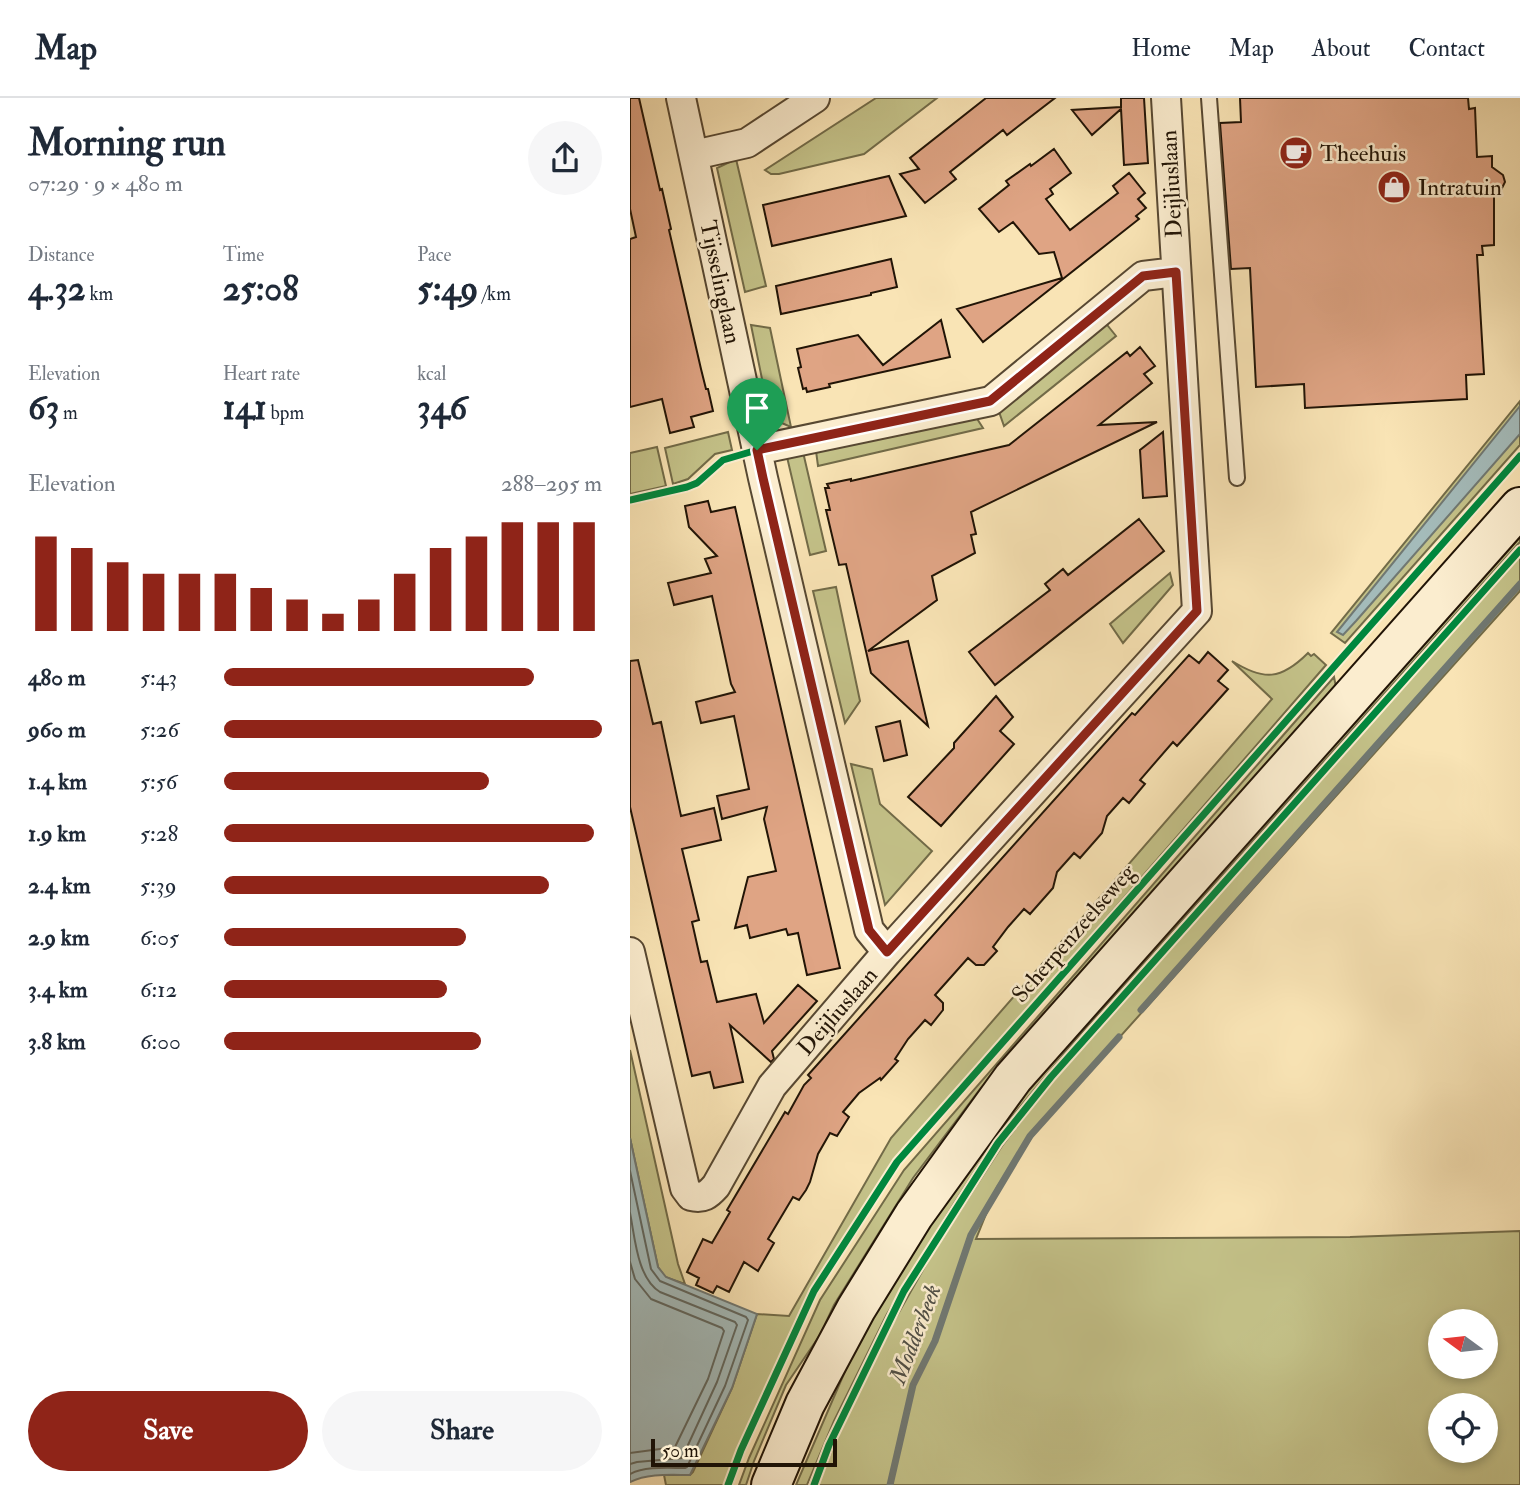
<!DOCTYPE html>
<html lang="en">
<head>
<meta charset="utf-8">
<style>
	:root { --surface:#fff; --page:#f6f6f7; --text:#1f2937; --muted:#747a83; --line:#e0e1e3; --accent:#8f2418 }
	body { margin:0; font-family:"IM FELL Double Pica",serif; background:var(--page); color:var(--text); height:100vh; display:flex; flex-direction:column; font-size:26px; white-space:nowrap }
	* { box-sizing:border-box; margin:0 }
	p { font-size:23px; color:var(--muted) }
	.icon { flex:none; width:38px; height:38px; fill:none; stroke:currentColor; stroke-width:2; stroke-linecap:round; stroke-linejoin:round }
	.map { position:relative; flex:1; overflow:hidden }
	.panel { display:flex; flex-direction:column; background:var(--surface); width:630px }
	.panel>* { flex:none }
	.needle { width:46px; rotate:285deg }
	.controls { position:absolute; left:798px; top:1211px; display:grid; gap:14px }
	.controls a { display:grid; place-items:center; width:70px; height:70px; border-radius:50%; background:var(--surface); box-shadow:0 4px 10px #0003; font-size:35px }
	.scale { position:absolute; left:21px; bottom:18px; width:186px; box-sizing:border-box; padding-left:7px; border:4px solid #211406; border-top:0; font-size:19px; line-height:24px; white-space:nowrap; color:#211406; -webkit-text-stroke:5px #fbedcf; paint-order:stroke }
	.pin { position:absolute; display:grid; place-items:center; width:60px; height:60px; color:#fff; margin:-72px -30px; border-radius:50% 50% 50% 0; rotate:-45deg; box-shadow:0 0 7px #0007 }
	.pin .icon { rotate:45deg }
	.round { display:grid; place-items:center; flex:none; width:74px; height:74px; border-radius:37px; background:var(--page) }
	.headline { display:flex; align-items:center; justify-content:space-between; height:119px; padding:0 28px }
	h1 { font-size:38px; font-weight:700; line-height:52px }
	.figures { display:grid; grid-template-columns:repeat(3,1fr); gap:10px; height:119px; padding:7px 28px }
	.figures div { display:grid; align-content:center }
	.figures b { font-size:35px; font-weight:700 }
	.figures small { font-size:19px; font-weight:400 }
	.figures p { font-size:19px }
	.chart { height:196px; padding:14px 28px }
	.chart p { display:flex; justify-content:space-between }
	.chart svg { width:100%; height:126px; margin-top:7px; stroke:var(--accent); stroke-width:6 }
	.primary-button { display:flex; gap:14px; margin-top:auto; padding:14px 28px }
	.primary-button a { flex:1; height:80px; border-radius:42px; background:var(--accent); color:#fff; font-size:28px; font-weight:700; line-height:80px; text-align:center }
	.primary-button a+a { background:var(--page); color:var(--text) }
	ul { padding:0 28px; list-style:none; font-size:23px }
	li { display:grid; grid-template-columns:112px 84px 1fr; align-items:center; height:52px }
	li i { height:18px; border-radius:9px; background:var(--accent) }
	header { display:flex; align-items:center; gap:42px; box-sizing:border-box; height:98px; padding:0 35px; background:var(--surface); border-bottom:2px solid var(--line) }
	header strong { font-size:33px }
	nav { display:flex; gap:38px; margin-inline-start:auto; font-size:24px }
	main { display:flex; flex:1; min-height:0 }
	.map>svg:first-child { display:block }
	.green { fill:#c4c289; stroke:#726b48; stroke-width:2; fill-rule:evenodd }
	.water { fill:#a4bbba; stroke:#707872; stroke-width:2 }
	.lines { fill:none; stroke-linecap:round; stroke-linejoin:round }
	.shore { stroke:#626860; stroke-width:2 }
	.stream { stroke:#707872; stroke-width:7 }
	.building { fill:#dfa484; stroke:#211406; stroke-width:2 }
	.lane-casing { stroke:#574832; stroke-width:18 }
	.street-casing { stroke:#574832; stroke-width:32 }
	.secondary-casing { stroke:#211406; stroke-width:42 }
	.lane { stroke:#fbedcf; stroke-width:14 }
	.street { stroke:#fbedcf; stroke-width:28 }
	.secondary { stroke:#fbedcf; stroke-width:38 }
	.cycleway-casing { stroke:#fbedcf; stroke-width:11 }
	.cycleway { stroke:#00873e; stroke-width:7 }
	.route-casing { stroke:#fff; stroke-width:14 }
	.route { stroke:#8f2418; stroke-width:9 }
	.labels { text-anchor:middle; stroke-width:5; stroke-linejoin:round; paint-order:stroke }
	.poi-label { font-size:23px; fill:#211406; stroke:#fbedcf; text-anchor:start }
	.street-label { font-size:23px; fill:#211406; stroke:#fbedcf }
	.water-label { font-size:24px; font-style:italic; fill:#4f4e45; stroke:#fbedcf }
</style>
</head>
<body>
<header>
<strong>Map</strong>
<nav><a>Home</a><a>Map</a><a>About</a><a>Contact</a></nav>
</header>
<main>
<section class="panel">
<div class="headline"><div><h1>Morning run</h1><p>07:29 · 9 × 480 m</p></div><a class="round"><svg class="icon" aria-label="share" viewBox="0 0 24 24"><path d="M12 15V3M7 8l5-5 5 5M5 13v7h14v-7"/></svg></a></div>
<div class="figures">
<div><p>Distance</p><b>4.32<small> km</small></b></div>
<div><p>Time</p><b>25:08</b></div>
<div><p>Pace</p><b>5:49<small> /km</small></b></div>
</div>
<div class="figures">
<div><p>Elevation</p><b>63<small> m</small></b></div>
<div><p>Heart rate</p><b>141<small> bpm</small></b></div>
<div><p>kcal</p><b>346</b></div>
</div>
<div class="chart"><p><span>Elevation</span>288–295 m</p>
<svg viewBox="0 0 160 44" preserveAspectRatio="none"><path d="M5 44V11M15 44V15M25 44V20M35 44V24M45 44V24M55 44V24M65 44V29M75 44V33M85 44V38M95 44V33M105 44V24M115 44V15M125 44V11M135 44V6M145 44V6M155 44V6"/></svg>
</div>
<ul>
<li><b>480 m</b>5:43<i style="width:82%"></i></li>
<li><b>960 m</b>5:26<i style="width:100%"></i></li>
<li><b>1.4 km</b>5:56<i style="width:70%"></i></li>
<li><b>1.9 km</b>5:28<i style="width:98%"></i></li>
<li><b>2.4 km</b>5:39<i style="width:86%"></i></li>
<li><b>2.9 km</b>6:05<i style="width:64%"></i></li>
<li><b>3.4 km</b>6:12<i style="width:59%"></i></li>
<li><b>3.8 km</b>6:00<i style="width:68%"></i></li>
</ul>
<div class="primary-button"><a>Save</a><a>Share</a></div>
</section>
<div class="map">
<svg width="890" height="1387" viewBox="0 0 890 1387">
	<rect width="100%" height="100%" fill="#f9e4b5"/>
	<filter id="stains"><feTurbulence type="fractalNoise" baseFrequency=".00286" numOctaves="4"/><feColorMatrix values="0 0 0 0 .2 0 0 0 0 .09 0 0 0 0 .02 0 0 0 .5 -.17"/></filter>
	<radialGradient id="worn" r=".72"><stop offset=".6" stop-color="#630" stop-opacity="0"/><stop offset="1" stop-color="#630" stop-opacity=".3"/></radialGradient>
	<!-- green -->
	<path class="green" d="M246 0H307L234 56 149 76H141L135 72Z
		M106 61 136 188 115 194 87 70Z
		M474 223 486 238 374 328 367 308Z
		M121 227 140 230 161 329 140 320Z
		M890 303V347L715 545 701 535Z
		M344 316 353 330 188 368 186 353Z
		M98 334 102 352 85 356 58 381 43 386 35 350Z
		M27 349 36 388 0 396V355Z
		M173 354 196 453 180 457 157 359Z
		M890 426V444L453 933 371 1032 323 1107 257 1216 204 1323 177 1387H166L216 1271 251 1200 376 1009Z
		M890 458V493L409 1029 367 1089 346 1141 720 1139 890 1133V1387H188L214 1322 251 1246 302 1156 372 1048 421 984ZM810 1223H856V1269H810ZM810 1307H856V1353H810Z
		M540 475 543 487 493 545 480 526Z
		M206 489 230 603 215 625 183 493Z
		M678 555 681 558 684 556 696 567 274 1053 190 1186 136 1298 100 1387H36L34 1377H60L63 1374 102 1290 127 1216 159 1218 261 1040 642 601 602 563C634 583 651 582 678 555Z
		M704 579 706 589 351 990 283 1080 204 1207 190 1237 156 1287 124 1363 116 1387H109L119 1360 190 1202 274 1072Z
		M221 666 242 671 250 706 302 753 255 807Z
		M0 952 48 1166 55 1186 35 1179 28 1169 0 1040Z"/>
	<!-- water -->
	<path class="water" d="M890 308V336L726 523 713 537 707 534Z
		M0 1040 28 1169 36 1179 127 1216 102 1290 60 1377C41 1377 18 1375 0 1384Z"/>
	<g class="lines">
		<!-- shore -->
		<path class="shore" d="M0 1073 21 1171 30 1183 116 1219 118 1222 95 1288 57 1369 55 1370C37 1370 16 1368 0 1376
			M0 1115C5 1139 7 1180 30 1194L105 1224 107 1227 87 1284 52 1360 7 1364 0 1366
			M0 1164 5 1181 21 1201 92 1230 94 1233 78 1281 45 1349 0 1355"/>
		<!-- stream -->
		<path class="stream" d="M511 912 890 486
			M260 1387 283 1287 305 1243 341 1137 400 1038 489 939"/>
	</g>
	<!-- building -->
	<path class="building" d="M0 0H9L30 92 32 91 41 131 39 132 71 271 76 291H78L83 313 61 319 64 329 40 335 32 301 0 309V141L6 139 0 111Z
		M356 0H425L377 37 373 32 320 74 326 81 295 105 270 76 289 71 280 60Z
		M491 0H514L518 65 494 67 491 11 462 37 442 12 491 9Z
		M610 0H838L839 11 845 10 847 59 862 58V69L873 77 875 84 871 92 864 96V147L852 148 853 157H847L854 276 836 277 837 301 675 310 674 286 626 289 620 170 601 171 590 25 611 24Z
		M424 51 441 75 420 91 423 96 416 101 440 132 488 95 483 88 499 75 515 95 508 101 516 110 506 118 509 121 353 244 327 211 432 180 424 154 409 156 383 124 369 134 349 111 379 87 376 83 400 66 401 68Z
		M259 78 276 118 142 148 133 107Z
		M261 161 267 189 241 195V197L151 216 146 188Z
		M311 222 320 259 199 286 200 289 177 294 176 290 173 291 168 270 171 269 167 251 228 237 253 267Z
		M510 249 525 268 514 276 522 285 469 327 527 324 341 414 346 436 341 437 345 455 302 478 307 502 238 553 278 543 298 628 241 575 216 466 209 467 196 412H200L195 390H199L197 386 221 381V383L379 347 497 254 500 258Z
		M533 334 537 398 513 400 510 352Z
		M78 403 81 414 105 409 210 870 177 877 168 835 158 837 156 831 120 840 117 827 105 830 118 779 146 773 134 721 137 709 92 721 87 698 119 691 104 618 71 625 66 604 105 594 101 586 82 498 44 507 38 485 81 475 75 461 87 458 59 429 55 408Z
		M509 421 534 453 365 587 339 554 420 492 415 486 433 471 438 477Z
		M578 554 598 572 588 583 598 591 547 648 543 644 510 682 515 686 499 705 493 700 477 718 472 735 450 760 444 755 427 774 423 790 400 816 394 811 378 829 363 849 367 853 354 867H346L338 860 305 897 313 905V912L301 927 295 922 278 941 265 961 268 963 251 982 250 980 229 995 213 1014 219 1019 207 1038 200 1035 188 1056 180 1084 176 1092 169 1102 163 1099 138 1141 144 1145 128 1173 114 1164 99 1194 87 1188 83 1195 66 1187 69 1180 57 1174 73 1141 82 1145 100 1114 97 1112 155 1014 158 1016 174 987 181 980 178 977 502 615 505 617 559 557 569 565Z
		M8 562 23 626 31 624 51 718 84 710 88 728 91 742 52 751 69 822 62 824 71 864 77 863 87 904 126 896 134 925 168 887 187 903 142 953 144 961 141 964 100 927 113 984 84 990 80 974 62 978 0 709V563Z
		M366 598 383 619 370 633 384 646 311 728 278 699 324 650V645Z
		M270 623 277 657 254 663 246 629Z"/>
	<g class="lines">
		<defs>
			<path id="lane" d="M579 0 607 380"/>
			<path id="street" d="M51 0 133 380 239 832 257 854
				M64 57 117 45 185 0
				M127 352 361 303 513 178 546 174
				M0 854 55 1090 61 1098C73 1101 78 1097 86 1088L142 988 257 854 567 513 536 0"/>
			<path id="secondary" d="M141 1387 175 1306 226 1211 284 1117 383 980 890 409"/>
		</defs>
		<!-- lane casing -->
		<use href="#lane" class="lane-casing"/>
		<!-- street casing -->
		<use href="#street" class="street-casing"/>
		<!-- secondary casing -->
		<use href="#secondary" class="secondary-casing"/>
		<!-- lane -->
		<use href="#lane" class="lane"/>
		<!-- street -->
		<use href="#street" class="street"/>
		<!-- secondary -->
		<use href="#secondary" class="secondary"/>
		<defs>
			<path id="cycleway" d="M0 402 57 389 67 385 93 362 127 352
				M98 1387 111 1352 184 1193 267 1064 890 358
				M184 1387 199 1347 274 1193 368 1045 421 979 890 452"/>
		</defs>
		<!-- cycleway casing -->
		<use href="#cycleway" class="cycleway-casing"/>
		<!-- cycleway -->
		<use href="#cycleway" class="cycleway"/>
	</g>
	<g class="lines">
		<defs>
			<path id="route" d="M546 174 567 513 257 854 239 832 133 380 127 352 360 303 513 178Z"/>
		</defs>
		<!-- route casing -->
		<use href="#route" class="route-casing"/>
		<!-- route -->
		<use href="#route" class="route"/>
	</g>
	<!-- icons -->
	<defs>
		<symbol id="cafe-disc" viewBox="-11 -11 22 22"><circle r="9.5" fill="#8f2418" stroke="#fbedcf"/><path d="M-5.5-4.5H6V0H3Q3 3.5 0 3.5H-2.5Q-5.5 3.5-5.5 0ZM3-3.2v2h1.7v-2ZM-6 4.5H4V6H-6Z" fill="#fff"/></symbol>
		<symbol id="shop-disc" viewBox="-11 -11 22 22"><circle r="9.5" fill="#8f2418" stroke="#fbedcf"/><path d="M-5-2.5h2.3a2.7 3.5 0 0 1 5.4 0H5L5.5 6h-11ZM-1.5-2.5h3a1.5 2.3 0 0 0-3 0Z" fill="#fff"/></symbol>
	</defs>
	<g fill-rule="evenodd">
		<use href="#cafe-disc" x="647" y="36" width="38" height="38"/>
		<use href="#shop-disc" x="745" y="70" width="38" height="38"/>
	</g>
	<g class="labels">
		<!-- poi labels -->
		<g class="poi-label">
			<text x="690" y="63">Theehuis</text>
			<text x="788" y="97">Intratuin</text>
		</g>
		<!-- street labels -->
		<g class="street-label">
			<text transform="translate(541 86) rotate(-93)" y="8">Deijliuslaan</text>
			<text transform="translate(91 184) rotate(78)" y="8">Tijsselinglaan</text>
			<text transform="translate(443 835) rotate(-49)" y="8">Scherpenzeelseweg</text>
			<text transform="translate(207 913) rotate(-49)" y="8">Deijliuslaan</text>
		</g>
		<!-- water labels -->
		<g class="water-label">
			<text transform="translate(285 1236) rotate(-69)" y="8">Modderbeek</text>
		</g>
	</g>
	<rect width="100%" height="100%" filter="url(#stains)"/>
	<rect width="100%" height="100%" fill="url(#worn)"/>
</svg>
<div class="controls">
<a><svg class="needle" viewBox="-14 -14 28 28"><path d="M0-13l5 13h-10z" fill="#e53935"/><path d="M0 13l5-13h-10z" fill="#747a83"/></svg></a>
<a><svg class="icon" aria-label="locate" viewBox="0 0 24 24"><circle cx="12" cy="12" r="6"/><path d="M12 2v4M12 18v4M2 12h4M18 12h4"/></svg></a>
</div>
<div class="scale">50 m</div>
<div class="pin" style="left:127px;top:352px;background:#1e9e55"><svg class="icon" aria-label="arrive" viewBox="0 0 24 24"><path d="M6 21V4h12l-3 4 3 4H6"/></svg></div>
</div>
</main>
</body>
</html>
